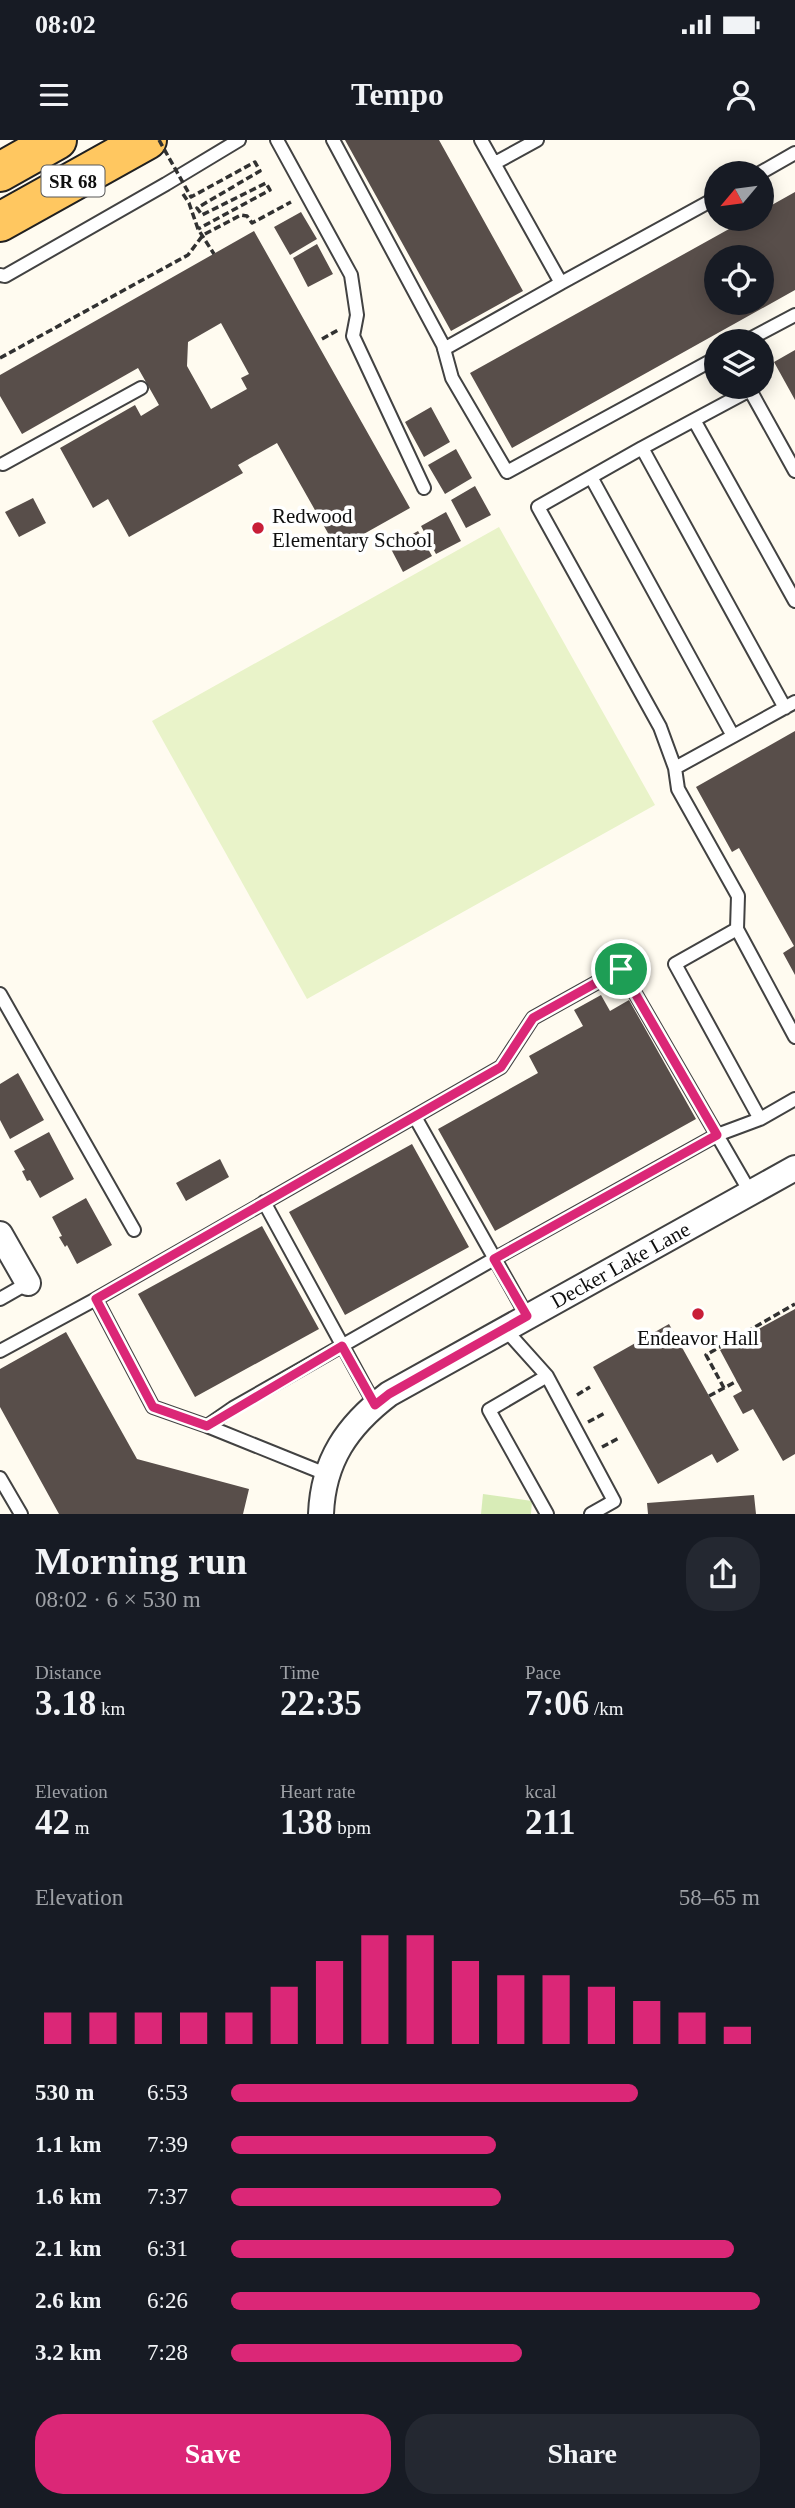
<!DOCTYPE html>
<html lang="en">
<head>
<meta charset="utf-8">
<style>
	:root { --surface:#171b24; --page:#242831; --text:#f1f3f6; --muted:#9ea1a6; --accent:#db2777 }
	body { margin:0; font-family:Georgia,serif; background:var(--page); color:var(--text); height:100vh; display:flex; flex-direction:column; font-size:26px; white-space:nowrap }
	* { box-sizing:border-box; margin:0 }
	p { font-size:23px; color:var(--muted) }
	.icon { flex:none; width:38px; height:38px; fill:none; stroke:currentColor; stroke-width:2; stroke-linecap:round; stroke-linejoin:round }
	.map { position:relative; height:1374px; overflow:hidden }
	.panel { display:flex; flex-direction:column; background:var(--surface); flex:1 }
	.panel>* { flex:none }
	.needle { width:46px; rotate:241deg }
	.fabs { position:absolute; left:704px; top:21px; display:grid; gap:14px }
	.fabs a { display:grid; place-items:center; width:70px; height:70px; border-radius:50%; background:var(--surface); box-shadow:0 4px 18px #0003; font-size:35px }
	.pin { position:absolute; display:grid; place-items:center; width:60px; height:60px; color:#fff; margin:-30px; border:4px solid #fff; border-radius:50%; box-shadow:0 2px 7px #0007 }
	.round { display:grid; place-items:center; flex:none; width:74px; height:74px; border-radius:28px; background:var(--page) }
	.head { display:flex; align-items:center; justify-content:space-between; height:119px; padding:0 35px }
	h1 { font-size:38px; font-weight:700; line-height:52px }
	.stats { display:grid; grid-template-columns:repeat(3,1fr); gap:10px; height:119px; padding:7px 35px }
	.stats div { display:grid; align-content:center }
	.stats b { font-size:35px; font-weight:700 }
	.stats small { font-size:19px; font-weight:400 }
	.stats p { font-size:19px }
	.chart { height:196px; padding:14px 35px }
	.chart p { display:flex; justify-content:space-between }
	.chart svg { width:100%; height:126px; margin-top:7px; stroke:var(--accent); stroke-width:6 }
	.primary-button { display:flex; gap:14px; margin-top:auto; padding:14px 35px }
	.primary-button a { flex:1; height:80px; border-radius:28px; background:var(--accent); color:#fff; font-size:28px; font-weight:700; line-height:80px; text-align:center }
	.primary-button a+a { background:var(--page); color:var(--text) }
	ul { padding:0 35px; list-style:none; font-size:23px }
	li { display:grid; grid-template-columns:112px 84px 1fr; align-items:center; height:52px }
	li i { height:18px; border-radius:9px; background:var(--accent) }
	.status { display:flex; justify-content:space-between; align-items:center; height:49px; padding:0 35px; background:var(--surface); direction:ltr }
	.status svg { height:19px; fill:currentColor }
	header { display:flex; justify-content:space-between; align-items:center; height:91px; padding:0 35px; background:var(--surface); font-size:32px; font-weight:700 }
	.map>svg:first-child { display:block }
	.green { fill:#d8ecb7 }
	.pitch { fill:#e9f3c9 }
	.building { fill:#584e4a; fill-rule:evenodd }
	.lines { fill:none; stroke-linecap:round; stroke-linejoin:round }
	.service-casing { stroke:#424242; stroke-width:16 }
	.minor-casing { stroke:#424242; stroke-width:28 }
	.primary-casing { stroke:#202020; stroke-width:42 }
	.path { stroke:#313131; stroke-width:3.5; stroke-dasharray:7 3.5; stroke-linecap:butt }
	.service { stroke:#fff; stroke-width:12 }
	.minor { stroke:#fff; stroke-width:24 }
	.primary { stroke:#ffc760; stroke-width:38 }
	.path-bridge { stroke:#313131; stroke-width:3.5; stroke-dasharray:7 3.5; stroke-linecap:butt }
	.route-casing { stroke:#fff; stroke-width:14 }
	.route { stroke:#db2777; stroke-width:9 }
	.poi-dot { fill:#c81e38; stroke:#fff; stroke-width:2.5 }
	.labels { text-anchor:middle; stroke-width:7; stroke-linejoin:round; paint-order:stroke }
	.shield { fill:#fff; stroke:#575757; stroke-width:2 }
	.shield-label { font-size:19px; font-weight:bold; fill:#0f0f0f }
	.poi-label { font-size:21px; fill:#0f0f0f; stroke:#fff; text-anchor:start }
	.street-label { font-size:21px; fill:#0f0f0f; stroke:#fff }
</style>
</head>
<body>
<div class="status"><b>08:02</b><svg viewBox="0 0 49 12"><path d="M0 12V9h3v3zM5 12V6h3v6zM10 12V3h3v9zM15 12V0h3v12zM26 1h20v11H26zM47 4h2v5h-2z"/></svg></div>
<header><svg class="icon" aria-label="menu" viewBox="0 0 24 24"><path d="M4 6h16M4 12h16M4 18h16"/></svg>Tempo<svg class="icon" aria-label="person" viewBox="0 0 24 24"><circle cx="12" cy="8" r="4"/><path d="M4 21q1-7 8-7t8 7"/></svg></header>
<div class="map">
<svg width="795" height="1374" viewBox="0 0 795 1374">
	<rect width="100%" height="100%" fill="#fffbf0"/>
	<!-- green -->
	<path class="green" d="M483 1354 532 1361 531 1374H481Z"/>
	<!-- pitch -->
	<path class="pitch" d="M499 387 655 665 307 859 152 581Z"/>
	<!-- building -->
	<path class="building" d="M345 0H439L523 151 451 191Z
		M795 52V150L512 308 470 233 747 79H761V71ZM716 117H761V163H716Z
		M301 72 317 99 290 115 274 87Z
		M254 91 410 368 337 409 277 303 238 325 243 333 129 397 108 359 93 368 60 308 135 265 141 276 159 265 138 228 22 294 0 256V235ZM221 183 249 234 241 238 247 249 211 269 187 226 188 202Z
		M317 104 333 134 308 147 293 118Z
		M795 210V260L774 222Z
		M431 267 450 302 424 317 405 282Z
		M456 309 472 338 445 354 428 325Z
		M475 346 491 375 466 388 451 360Z
		M33 358 46 383 19 397 5 372Z
		M446 372 461 401 436 414 421 386Z
		M418 391 432 416 403 432 390 407Z
		M795 591V835L783 813 794 806 739 708 732 712 696 647Z
		M601 855 610 871 629 860 696 979 495 1091 438 989 538 933 529 916 583 886 574 870Z
		M18 933 44 980 10 999 0 980V944Z
		M49 992 74 1039 40 1058 30 1040 27 1041 22 1031 25 1030 14 1011Z
		M412 1004 469 1107 345 1175 289 1072Z
		M220 1019 229 1037 186 1061 176 1043Z
		M86 1058 112 1105 77 1124 67 1105 65 1107 59 1097 62 1096 52 1077Z
		M262 1086 319 1189 195 1257 138 1154Z
		M795 1169V1314L783 1321 753 1269 743 1274 733 1256 742 1251 720 1210Z
		M669 1184 739 1310 717 1323 712 1314 658 1344 593 1227Z
		M66 1192 137 1319 249 1349 243 1374H59L0 1267V1229Z
		M754 1355 756 1374H648L647 1363Z"/>
	<g class="lines">
		<defs>
			<path id="service" d="M277 0 351 135 357 175 353 196 424 348
				M333 0 443 205 452 238 507 332 716 218
				M481 0 561 143 716 58
				M495 23 537 0
				M760 33 795 13
				M0 135 5 136 166 44 239 0
				M746 201 795 175
				M444 209 561 143
				M694 280 642 308 785 568
				M642 308 538 367 660 587 675 628
				M3 324 141 248
				M795 331 750 250 694 280 795 461
				M591 337 733 596
				M737 789 738 756 678 649 675 628 795 562
				M0 854 134 1090
				M415 977 527 1176
				M760 979 675 824 737 789 795 897
				M264 1062 375 1265
				M0 1159 28 1143
				M96 1159 153 1267 207 1286 326 1334
				M504 1188 547 1236 614 1361 591 1374
				M0 1211 96 1159 501 927 533 878 621 829 750 1052
				M207 1286 233 1268 494 1119 717 995 760 979 795 959
				M0 1338 21 1374
				M547 1374 489 1270 547 1236"/>
			<g id="minor">
				<path d="M0 1094 28 1143"/>
				<path id="s1" d="M321 1374C323 1321 347 1286 389 1254L795 1028"/>
			</g>
			<path id="primary" d="M0 32 57 0
				M0 82 147 0"/>
		</defs>
		<!-- service casing -->
		<use href="#service" class="service-casing"/>
		<!-- minor casing -->
		<use href="#minor" class="minor-casing"/>
		<!-- primary casing -->
		<use href="#primary" class="primary-casing"/>
		<!-- path -->
		<path class="path" d="M183 54 189 63 198 89 214 114
			M322 199 338 190
			M0 218 188 115 203 95 241 75 247 76 252 83 291 62
			M724 1248 706 1215 795 1164
			M577 1255 590 1247
			M709 1256 737 1241
			M588 1282 605 1273
			M602 1307 619 1298"/>
		<!-- service -->
		<use href="#service" class="service"/>
		<!-- minor -->
		<use href="#minor" class="minor"/>
		<!-- primary -->
		<use href="#primary" class="primary"/>
		<!-- path-bridge -->
		<path class="path-bridge" d="M159 0 191 57 255 22 260 31 197 68 202 75 266 43 270 50 198 89"/>
	</g>
	<g class="lines">
		<defs>
			<path id="route" d="M621 829 717 995 494 1119 527 1176 389 1254 375 1265 342 1206 207 1286 153 1267 96 1159 501 927 533 878Z"/>
		</defs>
		<!-- route casing -->
		<use href="#route" class="route-casing"/>
		<!-- route -->
		<use href="#route" class="route"/>
	</g>
	<!-- markers -->
	<g class="poi-dot">
		<circle cx="258" cy="388" r="7"/>
		<circle cx="698" cy="1174" r="7"/>
	</g>
	<g class="labels">
		<!-- shield labels -->
		<rect class="shield" x="41.5" y="25.5" width="63" height="31" rx="5"/>
		<g class="shield-label">
			<text x="73" y="48">SR 68</text>
		</g>
		<!-- poi labels -->
		<g class="poi-label">
			<text x="272" y="383">Redwood<tspan x="272" dy="24">Elementary School</tspan></text>
			<text x="698" y="1205" text-anchor="middle">Endeavor Hall</text>
		</g>
		<!-- street labels -->
		<g class="street-label">
			<text dy="7" stroke="none"><textPath href="#s1" startOffset="408">Decker Lake Lane</textPath></text>
		</g>
	</g>
</svg>
<div class="fabs">
<a><svg class="needle" viewBox="-14 -14 28 28"><path d="M0-13l5 13h-10z" fill="#e53935"/><path d="M0 13l5-13h-10z" fill="#9ea1a6"/></svg></a>
<a><svg class="icon" aria-label="locate" viewBox="0 0 24 24"><circle cx="12" cy="12" r="6"/><path d="M12 2v4M12 18v4M2 12h4M18 12h4"/></svg></a>
<a><svg class="icon" aria-label="layers" viewBox="0 0 24 24"><path d="M12 4l9 5-9 5-9-5zM3 14l9 5 9-5"/></svg></a>
</div>
<div class="pin" style="left:621px;top:829px;background:#1e9e55"><svg class="icon" aria-label="arrive" viewBox="0 0 24 24"><path d="M6 21V4h12l-3 4 3 4H6"/></svg></div>
</div>
<section class="panel">
<div class="head"><div><h1>Morning run</h1><p>08:02 · 6 × 530 m</p></div><a class="round"><svg class="icon" aria-label="share" viewBox="0 0 24 24"><path d="M12 15V3M7 8l5-5 5 5M5 13v7h14v-7"/></svg></a></div>
<div class="stats">
<div><p>Distance</p><b>3.18<small> km</small></b></div>
<div><p>Time</p><b>22:35</b></div>
<div><p>Pace</p><b>7:06<small> /km</small></b></div>
</div>
<div class="stats">
<div><p>Elevation</p><b>42<small> m</small></b></div>
<div><p>Heart rate</p><b>138<small> bpm</small></b></div>
<div><p>kcal</p><b>211</b></div>
</div>
<div class="chart"><p><span>Elevation</span>58–65 m</p>
<svg viewBox="0 0 160 44" preserveAspectRatio="none"><path d="M5 44V33M15 44V33M25 44V33M35 44V33M45 44V33M55 44V24M65 44V15M75 44V6M85 44V6M95 44V15M105 44V20M115 44V20M125 44V24M135 44V29M145 44V33M155 44V38"/></svg>
</div>
<ul>
<li><b>530 m</b>6:53<i style="width:77%"></i></li>
<li><b>1.1 km</b>7:39<i style="width:50%"></i></li>
<li><b>1.6 km</b>7:37<i style="width:51%"></i></li>
<li><b>2.1 km</b>6:31<i style="width:95%"></i></li>
<li><b>2.6 km</b>6:26<i style="width:100%"></i></li>
<li><b>3.2 km</b>7:28<i style="width:55%"></i></li>
</ul>
<div class="primary-button"><a>Save</a><a>Share</a></div>
</section>
</body>
</html>
